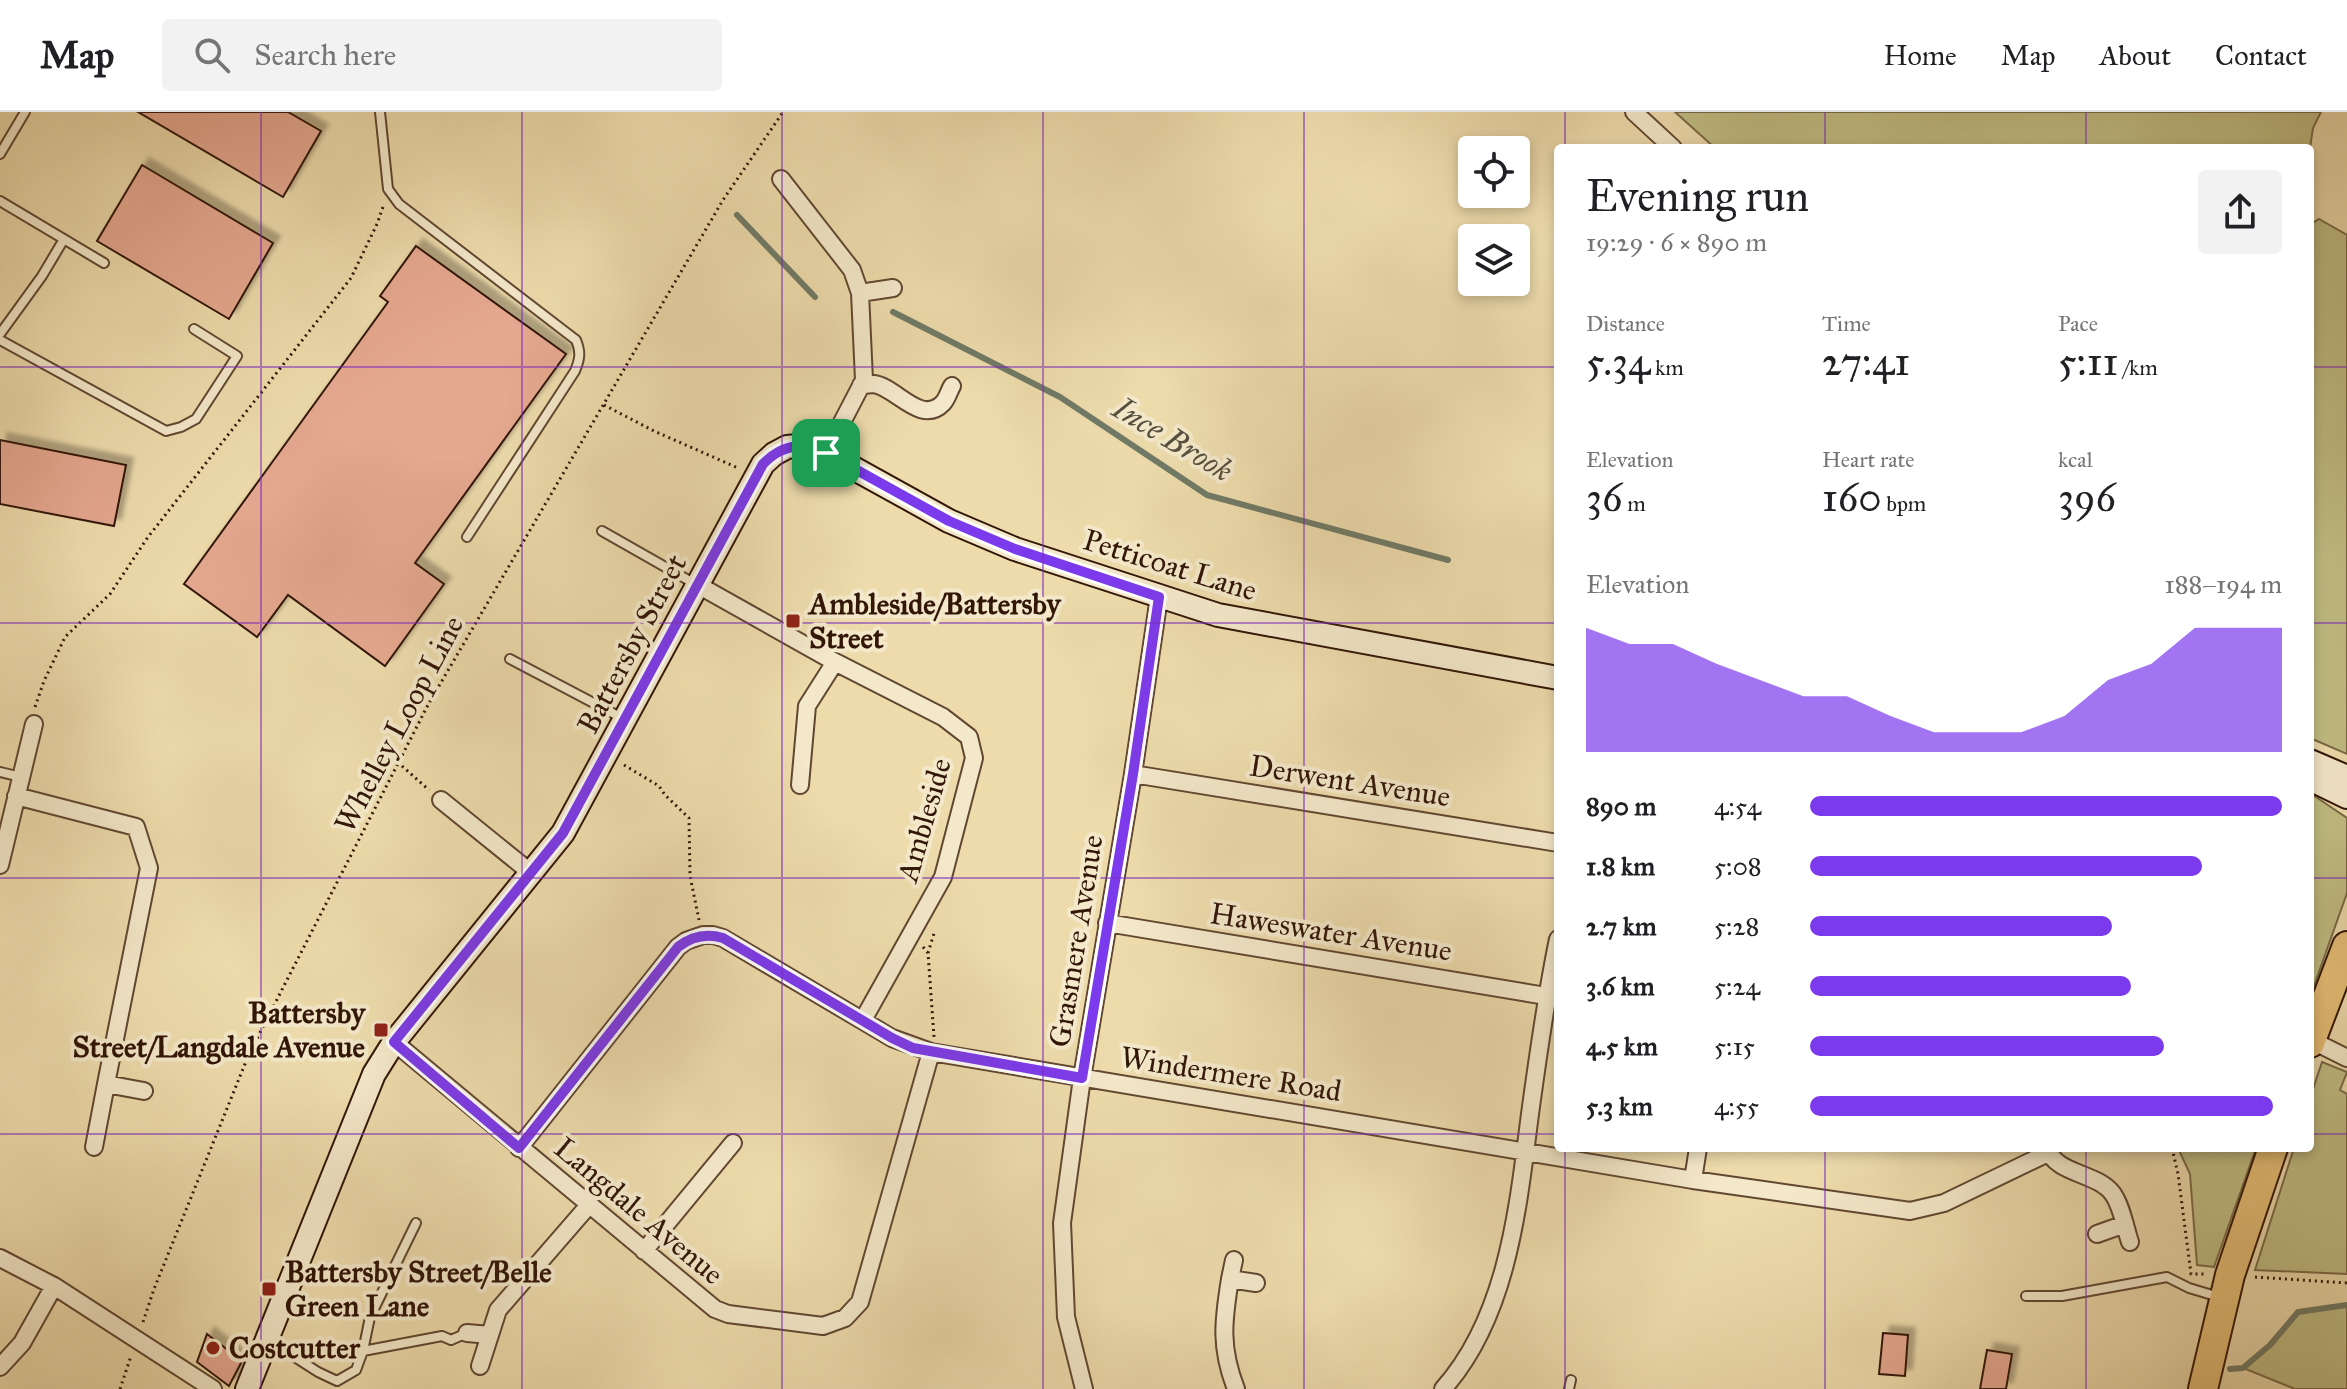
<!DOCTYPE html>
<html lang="en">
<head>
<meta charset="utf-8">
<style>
	:root { --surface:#fff; --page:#f2f2f2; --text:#202124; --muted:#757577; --line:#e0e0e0; --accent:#7c3aed }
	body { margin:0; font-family:"IM FELL Great Primer",serif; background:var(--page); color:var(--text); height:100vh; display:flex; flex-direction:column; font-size:30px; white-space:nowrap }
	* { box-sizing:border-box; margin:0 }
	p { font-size:26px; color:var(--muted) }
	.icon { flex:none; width:44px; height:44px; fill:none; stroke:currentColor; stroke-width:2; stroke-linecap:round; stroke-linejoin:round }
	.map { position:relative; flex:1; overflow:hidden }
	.panel { position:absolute; left:1554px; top:32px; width:760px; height:1008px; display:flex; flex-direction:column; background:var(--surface); border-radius:8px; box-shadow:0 4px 12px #0003 }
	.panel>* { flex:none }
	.tools { position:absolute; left:1458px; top:24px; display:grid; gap:16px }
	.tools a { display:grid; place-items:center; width:72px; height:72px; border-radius:8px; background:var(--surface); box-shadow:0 4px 12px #0003; font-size:40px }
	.pin { position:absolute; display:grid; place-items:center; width:68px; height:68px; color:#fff; margin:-34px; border-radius:16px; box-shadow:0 4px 12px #0006 }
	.round { display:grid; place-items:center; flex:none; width:84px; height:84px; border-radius:8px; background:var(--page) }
	.summary { display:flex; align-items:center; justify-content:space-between; height:136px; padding:0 32px }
	h1 { font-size:44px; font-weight:600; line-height:60px }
	.metrics { display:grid; grid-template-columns:repeat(3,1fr); gap:12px; height:136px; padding:8px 32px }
	.metrics div { display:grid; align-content:center }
	.metrics b { font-size:40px; font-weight:600 }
	.metrics small { font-size:22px; font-weight:400 }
	.metrics p { font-size:22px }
	.chart { height:224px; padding:16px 32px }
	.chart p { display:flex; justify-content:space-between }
	.chart svg { width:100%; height:144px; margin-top:8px; fill:var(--accent); opacity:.7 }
	ul { padding:0 32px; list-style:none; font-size:26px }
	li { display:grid; grid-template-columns:128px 96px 1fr; align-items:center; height:60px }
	li i { height:20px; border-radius:10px; background:var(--accent) }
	header { display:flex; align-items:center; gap:48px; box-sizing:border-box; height:112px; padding:0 40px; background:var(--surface); border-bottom:2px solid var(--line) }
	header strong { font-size:38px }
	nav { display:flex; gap:44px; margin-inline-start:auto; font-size:28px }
	.search { width:560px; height:72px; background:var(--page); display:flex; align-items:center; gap:20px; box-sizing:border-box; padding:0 28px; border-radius:8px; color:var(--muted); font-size:30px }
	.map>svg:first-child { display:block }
	.green { fill:#c0bd84; stroke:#796a46; stroke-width:2 }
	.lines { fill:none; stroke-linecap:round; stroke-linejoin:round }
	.stream { stroke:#707a66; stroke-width:6 }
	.building { fill:#e5a890; stroke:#321608; stroke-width:2; filter:url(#shadow) }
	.lane-casing { stroke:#614731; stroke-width:12 }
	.street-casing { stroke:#614731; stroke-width:20 }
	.secondary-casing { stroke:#321608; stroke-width:26 }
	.highway-casing { stroke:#321608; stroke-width:32 }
	.path { stroke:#321608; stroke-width:3; stroke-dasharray:2 4; stroke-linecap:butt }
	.lane { stroke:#f3e8c9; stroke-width:8 }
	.street { stroke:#f3e8c9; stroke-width:16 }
	.secondary { stroke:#f3e8c9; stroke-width:22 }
	.highway { stroke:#e6be76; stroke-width:28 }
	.route-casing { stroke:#fff; stroke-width:16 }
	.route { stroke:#7c3aed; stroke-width:10 }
	.grid { fill:none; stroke:#7b2cbf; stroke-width:2; stroke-opacity:0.55 }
	.poi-dot { fill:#8f2418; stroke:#f3e8c9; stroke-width:3 }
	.labels { text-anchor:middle; stroke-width:8; stroke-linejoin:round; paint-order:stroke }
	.street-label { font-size:30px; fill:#321608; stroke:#f3e8c9 }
	.poi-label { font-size:30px; font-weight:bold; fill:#321608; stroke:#f3e8c9; text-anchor:start }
	.water-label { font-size:32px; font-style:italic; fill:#56503f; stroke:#f3e8c9 }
</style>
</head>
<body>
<header>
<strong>Map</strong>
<div class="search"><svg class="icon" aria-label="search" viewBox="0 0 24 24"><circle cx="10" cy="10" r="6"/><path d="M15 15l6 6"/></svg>Search here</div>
<nav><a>Home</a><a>Map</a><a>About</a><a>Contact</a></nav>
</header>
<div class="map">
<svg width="2347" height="1277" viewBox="0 0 2347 1277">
	<defs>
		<filter id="shadow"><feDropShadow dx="7" dy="-7" stdDeviation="2" flood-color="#0004"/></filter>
	</defs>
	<rect width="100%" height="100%" fill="#eddbac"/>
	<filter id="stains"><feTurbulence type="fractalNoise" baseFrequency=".0025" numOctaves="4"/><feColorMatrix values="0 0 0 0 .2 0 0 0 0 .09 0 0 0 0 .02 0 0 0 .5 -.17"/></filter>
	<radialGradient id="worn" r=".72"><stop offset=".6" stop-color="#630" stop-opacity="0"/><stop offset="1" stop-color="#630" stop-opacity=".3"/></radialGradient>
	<!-- green -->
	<path class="green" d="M1675 0H2321L2313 16 2310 36H1715Z
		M2319 107 2347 123V642L2310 626V113Z
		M2310 681 2347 706V781L2310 885Z
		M2322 950 2347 960 2340 978 2347 982V1162L2255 1158 2294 1036H2310V986Z
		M2178 1036H2256L2214 1155 2197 1153 2190 1062Z
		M2347 1193V1277H2295L2243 1256 2270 1233 2298 1200Z"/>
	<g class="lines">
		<!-- stream -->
		<path class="stream" d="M737 103 815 185
			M893 200 1060 285 1207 383 1448 448
			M2230 1257 2243 1256 2270 1233 2298 1200 2347 1193"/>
	</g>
	<!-- building -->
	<path class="building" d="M138 0H288L321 19 283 85Z
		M142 53 273 131 229 207 97 129Z
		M416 134 566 242 415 451 444 472 385 554 288 483 257 525 184 472 388 190 380 184Z
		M0 328 126 353 114 414 0 392Z
		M1883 1221 1908 1223 1905 1264 1879 1262Z
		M207 1222 242 1249 229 1274 197 1250Z
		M1987 1238 2012 1242 2006 1277H1980Z"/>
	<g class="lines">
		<defs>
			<path id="lane" d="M380 0 388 77 399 92 576 228C581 240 580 247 575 259L467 425
				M0 42 25 0
				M0 89 104 151
				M0 222 42 164 64 127
				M0 228 166 319 181 315 196 307 237 244 194 217
				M602 419 697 473
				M510 547 624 607
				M0 660 21 665
				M2026 1184H2062L2167 1165 2189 1176 2219 1185
				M268 1228 318 1260 337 1269 356 1258 363 1239 442 1224 451 1228 467 1221
				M363 1239 370 1205 416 1111
				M1569 1277 1571 1268"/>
			<path id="street" d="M1634 0 1673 36
				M781 67 852 158 860 181 864 268 826 341
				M860 181 893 176
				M861 273C866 273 870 272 874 272 896 275 921 314 943 291 947 287 949 279 952 274
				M698 473 835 550 943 605 969 625 974 646 943 765 863 908
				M1133 662 1558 731
				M800 673 807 594 835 550
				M16 684 136 715 149 756 106 972
				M441 688 530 760
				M0 753 34 612
				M1107 811 1546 884
				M2311 928 2347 946
				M394 930 715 1197 728 1202 823 1214 845 1206 860 1190 931 940
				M94 1035 106 972 144 979
				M519 1036 678 835 686 829 703 823H713L723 826 892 926 931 940 1693 1068 1910 1099 1944 1091 2048 1041
				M2047 1036C2056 1063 2097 1060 2113 1082 2122 1095 2125 1115 2130 1130
				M1693 1068 1698 1036
				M2097 1122 2125 1112
				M644 1139 733 1031
				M0 1146 54 1174 213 1277
				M1234 1148 1230 1167 1256 1171
				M1230 1167C1223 1210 1220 1236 1236 1277
				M467 1221 490 1223
				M480 1254 498 1198 589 1093
				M0 1255 22 1231 54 1174
				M1084 1277 1066 1205 1062 1111 1082 966 1133 662 1159 485
				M1443 1277C1508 1204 1518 1095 1530 1002 1538 943 1546 885 1558 827"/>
			<path id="secondary" d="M2310 649 2347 665
				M2310 667 2347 685
				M247 1277 374 962 394 930 563 721 763 352 774 342 787 335 798 334 809 335 826 341 949 409 1015 437 1218 503 1558 566"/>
			<path id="highway" d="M2310 931 2347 834
				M2203 1277 2230 1163 2273 1036"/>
		</defs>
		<!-- lane casing -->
		<use href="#lane" class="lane-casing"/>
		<!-- street casing -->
		<use href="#street" class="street-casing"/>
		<!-- secondary casing -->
		<use href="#secondary" class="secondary-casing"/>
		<!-- highway casing -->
		<use href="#highway" class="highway-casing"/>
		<!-- path -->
		<path class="path" d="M604 293 654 319 738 356
			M35 595 44 569 65 525 110 482 148 425 351 166 377 112 384 92
			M624 653 659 674 665 683 689 706 690 764 699 808
			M402 654 429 678
			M923 835 928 841 934 925
			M928 841 935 818
			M2172 1036 2178 1062 2191 1162H2207
			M2255 1165 2347 1171
			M143 1210 154 1177 249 942 429 591 723 88 783 0
			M120 1277 131 1244"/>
		<!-- lane -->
		<use href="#lane" class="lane"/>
		<!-- street -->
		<use href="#street" class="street"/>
		<!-- secondary -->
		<use href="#secondary" class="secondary"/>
		<!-- highway -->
		<use href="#highway" class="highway"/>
	</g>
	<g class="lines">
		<defs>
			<path id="route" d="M798 334 826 341 949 409 1015 437 1159 485 1133 662 1082 966 913 936 892 926 723 826C706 821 692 824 678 835L519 1036 394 930 563 721 763 352C774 341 783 336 798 334Z"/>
		</defs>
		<!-- route casing -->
		<use href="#route" class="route-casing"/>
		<!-- route -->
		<use href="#route" class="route"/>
	</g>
	<!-- grid -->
	<path class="grid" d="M261 0V1277M522 0V1277M782 0V1277M1043 0V1277M1304 0V1277M1565 0V36M1825 0V36M2086 0V36M0 255H1558M2310 255H2347M0 511H1558M2310 511H2347M0 766H1558M2310 766H2347M0 1022H1558M2310 1022H2347M1565 1036V1277M1825 1036V1277M2086 1036V1277"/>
	<!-- markers -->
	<g class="poi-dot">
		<rect x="785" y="501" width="16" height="16" rx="4"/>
		<rect x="373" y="910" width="16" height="16" rx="4"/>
		<rect x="261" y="1169" width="16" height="16" rx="4"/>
		<circle cx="213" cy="1236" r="8"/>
	</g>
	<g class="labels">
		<!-- street labels -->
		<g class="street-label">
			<text transform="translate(1170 453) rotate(17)" y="10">Petticoat Lane</text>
			<text transform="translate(632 532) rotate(-62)" y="10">Battersby Street</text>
			<text transform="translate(399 612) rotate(-62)" y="10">Whelley Loop Line</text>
			<text transform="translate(1350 669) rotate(9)" y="10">Derwent Avenue</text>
			<text transform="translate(924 708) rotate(-74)" y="10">Ambleside</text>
			<text transform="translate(1331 820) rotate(9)" y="10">Haweswater Avenue</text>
			<text transform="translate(1076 829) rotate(-81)" y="10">Grasmere Avenue</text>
			<text transform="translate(1231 962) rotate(9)" y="10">Windermere Road</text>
			<text transform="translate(639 1099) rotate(40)" y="10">Langdale Avenue</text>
		</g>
		<!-- poi labels -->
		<g class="poi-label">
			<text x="809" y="502">Ambleside/Battersby<tspan x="809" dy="34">Street</tspan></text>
			<text x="365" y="911" text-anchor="end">Battersby<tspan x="365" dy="34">Street/Langdale Avenue</tspan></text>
			<text x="285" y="1170">Battersby Street/Belle<tspan x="285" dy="34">Green Lane</tspan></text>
			<text x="229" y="1246">Costcutter</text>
		</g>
		<!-- water labels -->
		<g class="water-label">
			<text transform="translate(1173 327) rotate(31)" y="11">Ince Brook</text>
		</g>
	</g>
	<rect width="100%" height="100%" filter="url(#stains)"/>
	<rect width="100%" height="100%" fill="url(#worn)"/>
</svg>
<div class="tools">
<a><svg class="icon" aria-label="locate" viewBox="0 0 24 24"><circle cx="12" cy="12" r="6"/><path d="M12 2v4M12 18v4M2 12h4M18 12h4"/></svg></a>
<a><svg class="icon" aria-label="layers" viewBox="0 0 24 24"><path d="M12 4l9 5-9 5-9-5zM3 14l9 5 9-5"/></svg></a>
</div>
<div class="pin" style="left:826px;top:341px;background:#1e9e55"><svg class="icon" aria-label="arrive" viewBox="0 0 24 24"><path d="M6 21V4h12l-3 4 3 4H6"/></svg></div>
<section class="panel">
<div class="summary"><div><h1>Evening run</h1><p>19:29 · 6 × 890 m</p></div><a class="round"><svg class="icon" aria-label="share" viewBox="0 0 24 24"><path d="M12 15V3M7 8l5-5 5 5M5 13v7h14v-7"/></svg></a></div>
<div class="metrics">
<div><p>Distance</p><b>5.34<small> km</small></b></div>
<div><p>Time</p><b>27:41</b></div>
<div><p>Pace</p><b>5:11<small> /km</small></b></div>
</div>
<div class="metrics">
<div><p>Elevation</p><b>36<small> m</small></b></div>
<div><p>Heart rate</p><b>160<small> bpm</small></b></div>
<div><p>kcal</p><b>396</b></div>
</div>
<div class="chart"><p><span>Elevation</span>188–194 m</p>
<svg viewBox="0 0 160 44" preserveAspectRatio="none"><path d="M0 44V6L10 11L20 11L30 17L40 22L50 27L60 27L70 33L80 38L90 38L100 38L110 33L120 22L130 17L140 6L150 6L160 6V44z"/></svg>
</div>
<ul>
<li><b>890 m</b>4:54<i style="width:100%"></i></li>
<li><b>1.8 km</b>5:08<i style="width:83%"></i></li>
<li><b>2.7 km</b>5:28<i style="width:64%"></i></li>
<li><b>3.6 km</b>5:24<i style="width:68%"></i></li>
<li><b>4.5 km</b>5:15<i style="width:75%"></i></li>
<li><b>5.3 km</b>4:55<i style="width:98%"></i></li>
</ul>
</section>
</div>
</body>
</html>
